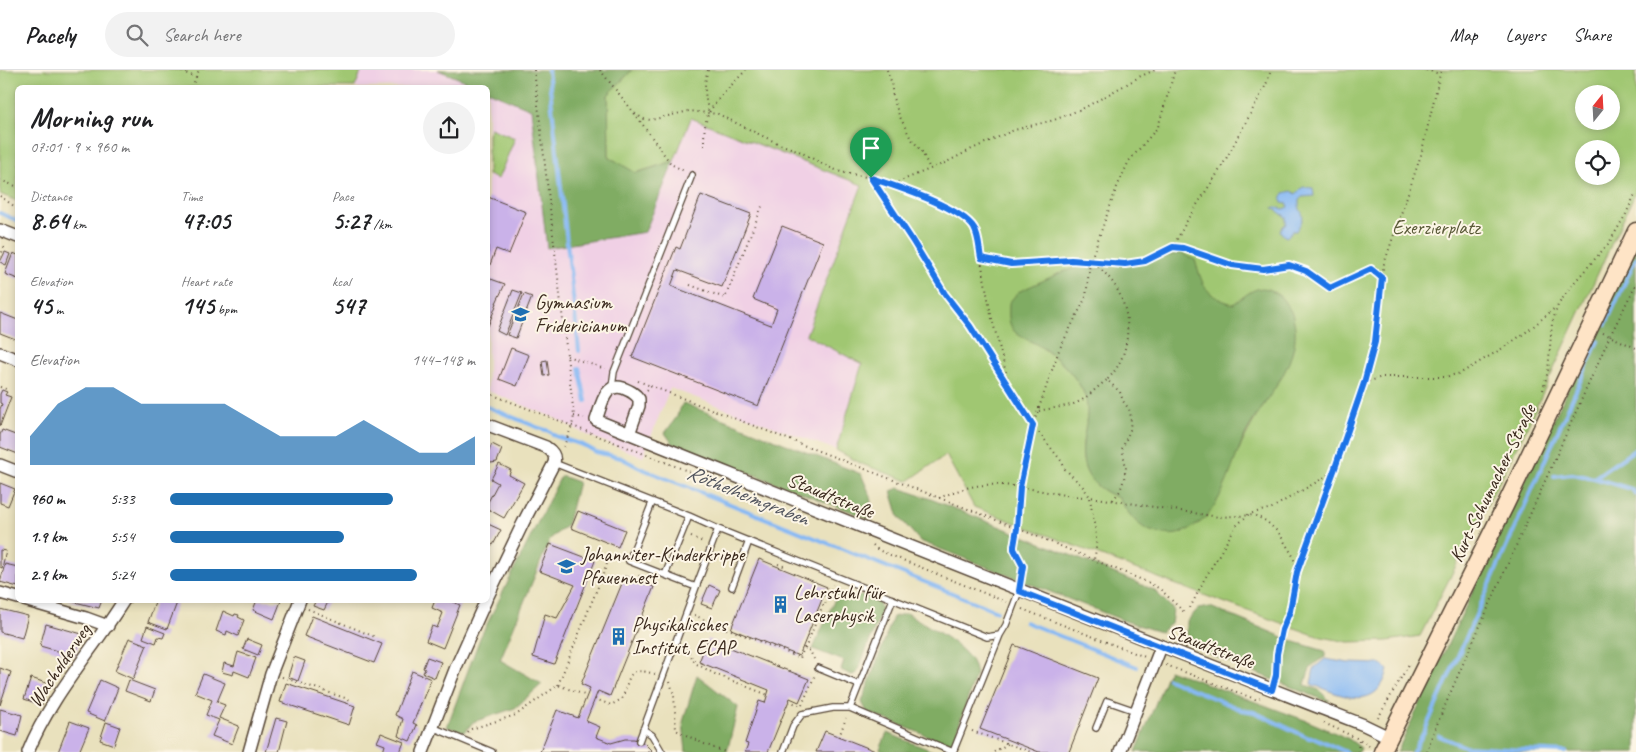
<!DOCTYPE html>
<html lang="en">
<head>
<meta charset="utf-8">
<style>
	:root { --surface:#fff; --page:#f2f2f2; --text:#202124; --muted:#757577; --line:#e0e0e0; --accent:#1f6fb2 }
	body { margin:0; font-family:Caveat,sans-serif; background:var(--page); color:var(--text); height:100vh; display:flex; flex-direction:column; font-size:19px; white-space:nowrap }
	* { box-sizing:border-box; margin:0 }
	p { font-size:16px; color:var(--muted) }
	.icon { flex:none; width:28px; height:28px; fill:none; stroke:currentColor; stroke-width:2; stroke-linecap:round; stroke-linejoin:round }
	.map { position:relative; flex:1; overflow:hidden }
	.details { position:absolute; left:15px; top:15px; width:475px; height:518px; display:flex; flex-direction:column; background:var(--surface); border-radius:8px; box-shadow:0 2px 8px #0003 }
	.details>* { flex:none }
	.needle { width:32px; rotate:18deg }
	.fabs { position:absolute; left:1575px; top:15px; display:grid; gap:10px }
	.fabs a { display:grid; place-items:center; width:45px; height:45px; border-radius:50%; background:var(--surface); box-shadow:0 2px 8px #0003; font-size:25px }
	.pin { position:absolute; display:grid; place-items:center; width:42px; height:42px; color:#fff; margin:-51px -21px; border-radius:50% 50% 50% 0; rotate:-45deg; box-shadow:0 0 5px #0007 }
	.pin .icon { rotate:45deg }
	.round { display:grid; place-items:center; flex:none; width:52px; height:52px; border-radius:26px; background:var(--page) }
	.headline { display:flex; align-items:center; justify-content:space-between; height:85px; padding:0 15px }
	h1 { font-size:28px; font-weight:700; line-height:38px }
	.metrics { display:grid; grid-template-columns:repeat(3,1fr); gap:8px; height:85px; padding:5px 15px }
	.metrics div { display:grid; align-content:center }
	.metrics b { font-size:25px; font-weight:700 }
	.metrics small { font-size:14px; font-weight:400 }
	.metrics p { font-size:14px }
	.chart { height:140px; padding:10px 15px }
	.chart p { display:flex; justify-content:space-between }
	.chart svg { width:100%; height:90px; margin-top:5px; fill:var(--accent); opacity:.7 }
	ul { padding:0 15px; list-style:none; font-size:16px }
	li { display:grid; grid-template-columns:80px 60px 1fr; align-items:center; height:38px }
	li i { height:12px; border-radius:6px; background:var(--accent) }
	header { display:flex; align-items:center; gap:30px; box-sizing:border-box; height:70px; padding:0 25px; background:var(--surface); border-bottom:1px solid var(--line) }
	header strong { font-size:24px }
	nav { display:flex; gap:28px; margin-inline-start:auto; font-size:18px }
	.search { width:350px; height:45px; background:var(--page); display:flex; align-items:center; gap:12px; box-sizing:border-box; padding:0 18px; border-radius:28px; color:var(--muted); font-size:19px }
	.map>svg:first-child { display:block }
	.built { fill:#f0d0e5 }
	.green { fill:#a0c772; stroke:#6e7848; fill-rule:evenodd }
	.forest { fill:#80ac64; stroke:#5e6b41 }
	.water { fill:#87b9f4; stroke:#617289 }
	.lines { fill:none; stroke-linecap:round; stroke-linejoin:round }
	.stream { stroke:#87b9f4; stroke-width:4 }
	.building { fill:#cab2e9 }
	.lane-casing { stroke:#554536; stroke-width:8 }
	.street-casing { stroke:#554536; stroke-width:14 }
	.secondary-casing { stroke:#554536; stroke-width:19 }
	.path { stroke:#554536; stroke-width:2; stroke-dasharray:1 4; stroke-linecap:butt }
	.lane { stroke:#fff; stroke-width:5.5 }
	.street { stroke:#fff; stroke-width:11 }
	.secondary { stroke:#fee4c6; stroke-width:16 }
	.route-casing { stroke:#fff; stroke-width:10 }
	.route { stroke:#1a73e8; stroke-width:6 }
	.labels { text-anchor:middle; stroke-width:4; stroke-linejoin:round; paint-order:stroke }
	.park-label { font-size:20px; fill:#595937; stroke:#fcf5e5 }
	.poi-label { font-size:20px; fill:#3b2a1e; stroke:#fcf5e5; text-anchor:start }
	.street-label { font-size:20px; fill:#3b2a1e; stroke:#fcf5e5 }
	.water-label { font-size:21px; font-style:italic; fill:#52555e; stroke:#fcf5e5 }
</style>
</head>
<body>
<header>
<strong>Pacely</strong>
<div class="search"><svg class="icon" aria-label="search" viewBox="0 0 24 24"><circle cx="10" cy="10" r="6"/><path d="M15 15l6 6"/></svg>Search here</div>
<nav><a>Map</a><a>Layers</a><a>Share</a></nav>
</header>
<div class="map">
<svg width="1636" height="682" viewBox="0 0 1636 682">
	<rect width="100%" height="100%" fill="#fcf5e5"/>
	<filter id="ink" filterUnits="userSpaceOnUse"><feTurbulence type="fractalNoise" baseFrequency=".02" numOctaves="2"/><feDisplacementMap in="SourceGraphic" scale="10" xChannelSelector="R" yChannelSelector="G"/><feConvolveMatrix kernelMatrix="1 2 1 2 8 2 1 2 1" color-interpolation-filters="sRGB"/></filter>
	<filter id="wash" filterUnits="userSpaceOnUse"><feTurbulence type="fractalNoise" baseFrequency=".0096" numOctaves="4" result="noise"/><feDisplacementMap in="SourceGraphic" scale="20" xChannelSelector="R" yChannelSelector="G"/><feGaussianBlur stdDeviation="1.12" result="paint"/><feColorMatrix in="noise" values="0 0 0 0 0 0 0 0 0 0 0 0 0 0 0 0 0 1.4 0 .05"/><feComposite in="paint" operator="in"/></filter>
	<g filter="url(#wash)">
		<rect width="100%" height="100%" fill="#e9e1bd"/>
		<!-- built -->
		<path class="built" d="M362 0H438L480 17 355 18Z
			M488 21 531 39 547 178 645 162 691 48 862 115 806 265 862 294 836 380 670 318 643 387 585 364 555 348 488 321Z"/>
		<!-- green -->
		<path class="green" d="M0 0H362L355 17 18 18 17 131 0 124Z
			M632 0H1636V121L1527 357 1420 566 1387 571 1348 572 1317 566 1190 520 974 437 946 385 908 411 862 394 836 380 862 294 806 265 862 115 691 48 674 91 635 103 609 87 608 25ZM1584 24H1611V51H1584ZM1584 79H1611V106H1584ZM1081 196 1096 199 1282 307C1264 333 1249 357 1236 386L1127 441 1119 428C1093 418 1080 403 1083 373 1084 362 1089 351 1088 339 1086 313 1061 291 1041 277Z
			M490 58 515 68 498 109 488 105V65Z"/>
		<!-- forest -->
		<path class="forest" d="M438 0H632L608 25 609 87 636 103 674 91 645 162 547 178 531 39 488 21V18L480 17Z
			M1636 175V682H1397Z
			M1181 183 1195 190C1203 216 1205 226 1233 234 1245 227 1257 212 1272 221 1276 224 1281 226 1284 231 1287 236 1292 241 1293 247 1305 291 1265 327 1246 363 1234 387 1229 414 1214 436 1211 440 1209 445 1205 448 1202 452 1197 454 1193 457 1183 463 1176 466 1164 464 1141 462 1130 447 1119 428 1093 418 1080 403 1083 374 1085 355 1091 339 1083 321 1073 302 1056 286 1038 275 1031 271 1020 267 1015 262 1007 254 1009 242 1009 233L1018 222 1060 203 1081 196 1096 199 1130 191 1147 190Z
			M683 333 861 404 871 427 870 449 673 374 665 363 676 348Z
			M561 406 578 412 567 455 550 469 500 590 542 614 515 638 473 652 465 662 447 657 480 568Z
			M899 418 928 428 1056 479 1154 520 1173 539 1171 554 1160 562 1125 551 920 471 899 447 891 421Z
			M838 522C841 524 846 526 849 526 863 527 880 521 881 542L857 603 852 605 841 600 844 591 813 579Z
			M1210 537 1295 572 1325 581V587C1310 595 1309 599 1305 615L1319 620 1330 631H1326L1212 585 1191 573 1187 564V551L1198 539Z
			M907 543C925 555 954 569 968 586 973 591 974 597 976 604L954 670 948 674 867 642 862 632 893 547Z
			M1169 600 1310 652 1349 669 1361 678 1359 682H1136Z
			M697 605 738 637 727 682H686L683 652Z
			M887 663 935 682H884L880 680Z"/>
		<!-- water -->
		<path class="water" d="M1303 117 1313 118 1314 126 1302 127 1299 130C1298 147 1310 140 1296 161H1292L1287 167 1284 166 1280 161 1282 157 1286 154V147L1273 138 1275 137 1284 139 1289 137 1288 134 1282 133 1281 130 1284 123 1292 121 1296 124Z
			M1325 589 1349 593 1382 594 1388 600C1376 644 1341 625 1311 614L1314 598Z"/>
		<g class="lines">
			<!-- stream -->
			<path class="stream" d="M548 0 579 281
				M0 143 18 151
				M1606 254 1636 188
				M579 298 586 331
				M488 337 539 358 549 361 555 366 583 375 596 382 621 388 640 398 997 541
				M1554 406 1572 404 1594 408 1631 419 1636 424
				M1594 408 1636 379
				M1025 552 1137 597
				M1168 609 1242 640 1254 642 1309 668H1315L1346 682
				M1439 666 1466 677 1566 682
				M1413 682 1425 660 1598 271"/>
		</g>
		<g id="blocks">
			<!-- building -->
			<path class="building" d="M701 125 751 144 722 217 677 200 671 216 771 255 777 239 753 229 782 156 823 172 758 336 632 287 676 177 680 179Z
				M488 127 526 142 509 184 496 179 488 200Z
				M5 182 10 184 6 195 0 192Z
				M13 183 18 185V209L5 204Z
				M488 208 505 214 496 233H497L488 256Z
				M513 220 522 223 505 265 497 261Z
				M524 224 532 227 516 268 507 265Z
				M0 243 18 250V270L0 263Z
				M511 278 529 285 517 316 499 309Z
				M547 290 549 305 544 306 542 291Z
				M2 320 7 322 5 325 11 327 0 356V339L2 334 0 333V324Z
				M2 360 18 366V384L0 377V365Z
				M492 374 502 379 497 392 491 393 488 391V383Z
				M499 394 511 400 509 405 524 413 504 448 488 439V432L498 413 491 409Z
				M0 413 15 419 8 436 0 433Z
				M578 441 625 460 618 477 571 458Z
				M488 454 501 460 493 475 488 473Z
				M550 474 595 491 554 594 533 587 545 544 557 548 575 515 539 501Z
				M0 480 6 481 2 498 0 497Z
				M759 489 827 517 799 586 731 559Z
				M5 494 18 497V517L0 512Z
				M625 506 654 517 610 626 598 621 586 651 600 657 596 667 611 673 625 669H634L644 673 653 682H540L557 640 578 648 590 618 581 614Z
				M709 515 720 520 712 538 701 534Z
				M67 530H102L99 538Z
				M156 530H178L167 559 148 552Z
				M257 530 281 531 274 549 253 540Z
				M316 530H329L324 540 313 536Z
				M435 530H448L460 535 443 578 426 571 432 556 437 558 443 543 432 538Z
				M0 539 28 546 22 568 0 562Z
				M223 541 234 546 235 544 239 545 238 547 244 550 238 566 227 561 226 565 216 561Z
				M312 546 382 574 374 593 304 566Z
				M46 554 82 564 75 586 40 576Z
				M147 556 165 563 163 568 158 567 156 573 143 568Z
				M129 568 147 575 133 609 115 601Z
				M247 569 262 575 258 585 243 579Z
				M708 569 809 609 799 632 790 628 768 682H745L748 674 745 673 759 631 765 633 769 620 699 592Z
				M1014 575 1098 608 1069 682H1039L980 659Z
				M238 582 256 588 249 607 234 601 233 605 222 602 224 593 234 596Z
				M294 587 305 591 298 611 288 607Z
				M427 587 441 592 435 608 423 603 425 599 423 598Z
				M0 598 11 602 0 635Z
				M412 601 431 609 413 653 417 655 410 671 398 666 403 649 395 645Z
				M203 604 225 613 217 632 225 635 219 648 239 656 232 674 212 666 219 650 206 645 212 630 195 623Z
				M31 608 49 614 42 635 24 629Z
				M100 610 118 618 105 651 86 643Z
				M129 610 155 620 151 631 125 621Z
				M286 613 355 636 349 655 280 632Z
				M0 639 22 645 17 666 0 661Z
				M276 648 287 651 279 682H266Z
				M70 651 89 658 79 682H58Z
				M106 652 120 657 114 675 100 670Z
				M825 661 878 682H816Z
				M381 663 404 672 400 682H383L385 675 377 672Z"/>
		</g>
	</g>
	<g filter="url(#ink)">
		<use href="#blocks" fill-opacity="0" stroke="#554536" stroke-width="1"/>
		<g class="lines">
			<defs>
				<path id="lane" d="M612 317 614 302 692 105
					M554 393 689 446 665 505 629 491 652 433
					M689 446 718 459
					M665 505 696 517 718 459 987 567 1000 565 1006 555 1019 521
					M732 517 749 471
					M818 598 859 615
					M850 638 893 529
					M432 657 492 682
					M1096 658 1107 631 1136 641
					M643 659 652 665 662 682
					M639 671 696 517
					M783 682 793 656 802 644 833 638H850L953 682 1000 565"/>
				<path id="street" d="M0 160 18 167
					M0 283 18 290
					M488 355 546 377C552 381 556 385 554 393L523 453 488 526
					M629 364 639 336V329C635 323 630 321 623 318 604 312 601 338 596 350L650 372C887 467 1125 563 1364 655L1389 667
					M0 395 18 402
					M0 523 18 528
					M24 530 86 548 108 556
					M28 682C50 627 93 580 124 530
					M249 682 271 604 300 530
					M423 682 456 597 486 530
					M1120 682 1161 577"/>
				<path id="secondary" d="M1382 682 1505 436 1636 161"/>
			</defs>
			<!-- lane casing -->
			<use href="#lane" class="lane-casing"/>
			<!-- street casing -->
			<use href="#street" class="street-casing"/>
			<!-- secondary casing -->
			<use href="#secondary" class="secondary-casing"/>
			<!-- path -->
			<path class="path" d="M177 0 196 7 192 18
				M534 0 574 346 572 356 563 378
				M600 0 635 44 671 94 684 101
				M708 0C703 14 705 29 709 43
				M887 0 891 11 893 28 899 45 910 67 922 82 930 99
				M1426 0 1440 4
				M196 7 199 0
				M635 44 644 49 651 50 689 41 718 44 779 74 797 80 826 96 841 102 871 108 892 115 955 141 967 150 976 163 991 245 1009 314 1033 355 1062 392 1065 399 1083 417 1090 427 1219 447 1254 445 1266 451 1279 463 1293 486 1297 502
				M704 76C704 66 704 55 708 45 713 32 736 11 746 0
				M871 108 912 170 945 224 970 256 1009 316
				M0 110 18 117
				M893 114 945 93 972 79 1014 60 1054 50 1084 38 1141 6 1155 0
				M0 126 18 139
				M1173 177 1183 178 1231 195 1263 199 1289 195 1306 201 1330 218 1371 199 1381 208
				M0 187 5 175
				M981 188 1011 194 1071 189 1125 193 1145 191 1173 177 1189 147 1221 98 1266 15 1271 0
				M1095 193C1100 198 1106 204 1111 210 1133 239 1134 283 1107 310L1120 322 1123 331 1129 339 1131 347 1130 360 1122 379 1126 397 1124 409 1120 421 1112 431
				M690 215 725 228 763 134
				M1603 263 1636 278
				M567 286 605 299
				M638 311 651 316
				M1364 313 1382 307H1445L1461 303 1503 278 1529 260 1556 237
				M0 317 6 319
				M647 320 651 316 1017 458 1147 512 1160 519 1185 543
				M1543 320 1548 301 1552 253 1558 235 1572 215 1609 173 1626 144 1636 122
				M488 323 716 412
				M1039 341C1053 337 1069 338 1082 330 1091 324 1098 316 1107 310
				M574 346 584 348
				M939 428C951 423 963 418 976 416 1014 410 1052 427 1090 427 1092 448 1100 469 1094 489
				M691 467 703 472
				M873 475 878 480 1006 532
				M778 494 786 497 787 496
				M591 502 602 507 608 491
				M1021 508 1023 496 1014 479V476L1017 458 1020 417 1033 355 1059 280 1086 227 1090 192 1117 117 1129 91 1158 57 1175 0
				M638 511 640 504
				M1190 538 1204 510 1236 456 1249 444 1272 438 1325 407 1333 399
				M308 539 375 567
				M1022 539 1145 587
				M817 541 820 542 824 533 825 534 833 515
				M694 545 723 558 731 560 800 588 804 578 810 581 814 589
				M684 573 695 593 715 604 768 625
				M805 579 820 542
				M1166 595 1255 629 1260 628
				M282 607 351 630
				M1275 608 1277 583 1282 560 1290 541 1297 502 1335 398 1364 313 1375 272 1381 210 1384 194 1421 85 1441 0
				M670 612 674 625 676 660 704 674 725 682
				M558 615 602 507
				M595 629 611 635 622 629C631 605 627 596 655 604
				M789 631 799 635
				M802 635 815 605
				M1378 648 1409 594
				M1324 653 1363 671 1369 676
				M972 661 1031 682
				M468 663 471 659 516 645 558 615 587 626
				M839 667 846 648
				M994 682 1009 673
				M1358 682 1359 670
				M1427 682 1432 666 1459 603 1610 266 1636 214"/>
			<!-- lane -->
			<use href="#lane" class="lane"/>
			<!-- street -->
			<use href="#street" class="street"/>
			<!-- secondary -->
			<use href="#secondary" class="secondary"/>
		</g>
	</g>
	<g class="lines" filter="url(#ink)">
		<defs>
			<path id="route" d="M871 108C895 116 961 137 974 158 979 167 979 178 981 188L1011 194 1071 190 1125 194 1145 191 1173 177 1183 178 1232 195 1263 199 1289 195 1306 201 1330 218 1371 199 1382 208 1375 272 1364 313 1335 398 1297 502 1290 541 1282 560 1277 584 1276 605 1272 620 1019 521 1023 496 1014 479V476L1017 458 1020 417 1033 355 970 256 945 224 912 170Z"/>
		</defs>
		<!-- route casing -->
		<use href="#route" class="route-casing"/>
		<!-- route -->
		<use href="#route" class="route"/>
	</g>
	<!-- icons -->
	<defs>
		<symbol id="school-bare" viewBox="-9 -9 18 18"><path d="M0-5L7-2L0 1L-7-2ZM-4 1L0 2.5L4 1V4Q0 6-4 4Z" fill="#1f6fb2" stroke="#fcf5e5" stroke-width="2.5" paint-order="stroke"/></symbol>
		<symbol id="building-bare" viewBox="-9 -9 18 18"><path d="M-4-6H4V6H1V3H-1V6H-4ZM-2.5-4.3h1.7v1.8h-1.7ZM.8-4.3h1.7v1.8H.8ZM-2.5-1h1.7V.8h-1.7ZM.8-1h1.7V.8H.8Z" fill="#1f6fb2" stroke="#fcf5e5" stroke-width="2.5" paint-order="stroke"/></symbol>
	</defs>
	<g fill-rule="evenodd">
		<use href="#school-bare" x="508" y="232" width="25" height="25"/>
		<use href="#school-bare" x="554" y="484" width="25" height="25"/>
		<use href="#building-bare" x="768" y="522" width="25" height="25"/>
		<use href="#building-bare" x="606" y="554" width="25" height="25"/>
	</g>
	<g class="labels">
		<!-- park labels -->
		<g class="park-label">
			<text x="1436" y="164">Exerzierplatz</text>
		</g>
		<!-- poi labels -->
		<g class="poi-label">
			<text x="535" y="239">Gymnasium<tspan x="535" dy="23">Fridericianum</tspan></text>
			<text x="581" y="491">Johanniter-Kinderkrippe<tspan x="581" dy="23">Pfauennest</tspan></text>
			<text x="794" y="529">Lehrstuhl für<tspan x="794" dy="23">Laserphysik</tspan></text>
			<text x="632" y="561">Physikalisches<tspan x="632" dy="23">Institut, ECAP</tspan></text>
		</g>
		<!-- street labels -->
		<g class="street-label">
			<text transform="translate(1492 413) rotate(-64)" y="7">Kurt-Schumacher-Straße</text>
			<text transform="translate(831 425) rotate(22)" y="7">Staudtstraße</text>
			<text transform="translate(1211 576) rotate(21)" y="7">Staudtstraße</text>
			<text transform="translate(59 595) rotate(-56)" y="7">Wacholderweg</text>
		</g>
		<!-- water labels -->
		<g class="water-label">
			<text transform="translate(748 425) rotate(22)" y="7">Röthelheimgraben</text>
		</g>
	</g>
</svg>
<div class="fabs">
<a><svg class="needle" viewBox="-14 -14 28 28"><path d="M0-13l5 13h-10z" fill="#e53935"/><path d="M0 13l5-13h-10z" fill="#757577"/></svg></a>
<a><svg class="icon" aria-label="locate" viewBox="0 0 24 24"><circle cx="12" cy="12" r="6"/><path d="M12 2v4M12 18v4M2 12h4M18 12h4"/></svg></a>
</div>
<div class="pin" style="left:871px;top:108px;background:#1e9e55"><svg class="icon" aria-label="arrive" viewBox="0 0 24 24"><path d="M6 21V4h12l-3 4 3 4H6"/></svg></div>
<section class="details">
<div class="headline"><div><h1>Morning run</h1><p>07:01 · 9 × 960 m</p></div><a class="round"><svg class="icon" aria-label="share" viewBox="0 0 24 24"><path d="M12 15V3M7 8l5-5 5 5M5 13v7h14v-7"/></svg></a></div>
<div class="metrics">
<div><p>Distance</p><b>8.64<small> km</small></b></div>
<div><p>Time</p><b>47:05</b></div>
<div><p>Pace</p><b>5:27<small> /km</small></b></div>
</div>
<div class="metrics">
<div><p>Elevation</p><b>45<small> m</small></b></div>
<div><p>Heart rate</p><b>145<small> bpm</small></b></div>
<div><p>kcal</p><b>547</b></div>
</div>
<div class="chart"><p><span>Elevation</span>144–148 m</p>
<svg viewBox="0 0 160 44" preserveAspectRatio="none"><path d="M0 44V30L10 14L20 6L30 6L40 14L50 14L60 14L70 14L80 22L90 30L100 30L110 30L120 22L130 30L140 38L150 38L160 30V44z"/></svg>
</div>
<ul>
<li><b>960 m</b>5:33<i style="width:73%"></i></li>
<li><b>1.9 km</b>5:54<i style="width:57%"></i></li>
<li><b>2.9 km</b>5:24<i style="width:81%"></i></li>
</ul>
</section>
</div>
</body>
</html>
